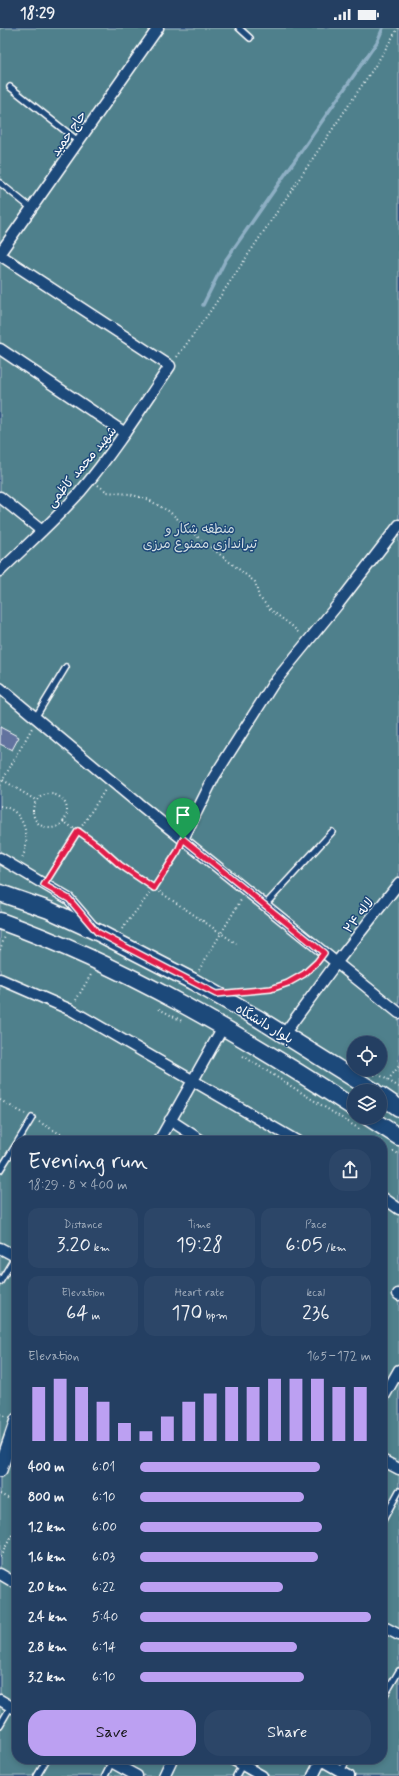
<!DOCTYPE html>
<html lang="en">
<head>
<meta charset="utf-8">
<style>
	:root { --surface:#243f62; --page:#2c4668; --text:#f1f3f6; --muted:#a3afbe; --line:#415877; --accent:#bca0f2 }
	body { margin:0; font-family:Mynerve,"Playpen Sans Arabic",sans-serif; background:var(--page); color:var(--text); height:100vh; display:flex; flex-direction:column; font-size:15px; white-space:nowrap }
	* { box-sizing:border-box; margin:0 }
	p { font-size:13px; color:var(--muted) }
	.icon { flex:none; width:22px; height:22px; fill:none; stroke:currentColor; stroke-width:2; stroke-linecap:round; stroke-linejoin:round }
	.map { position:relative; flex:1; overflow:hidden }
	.side { position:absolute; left:12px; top:1108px; width:375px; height:628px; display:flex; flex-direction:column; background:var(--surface); border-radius:16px; box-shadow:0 2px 6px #0003,0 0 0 1px var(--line) }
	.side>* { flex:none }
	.fabs { position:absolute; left:347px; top:1008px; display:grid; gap:8px }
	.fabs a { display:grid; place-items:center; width:40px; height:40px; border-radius:50%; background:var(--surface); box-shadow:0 2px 6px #0003,0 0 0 1px var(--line); font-size:20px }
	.pin { position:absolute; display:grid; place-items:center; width:34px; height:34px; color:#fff; margin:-41px -17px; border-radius:50% 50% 50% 0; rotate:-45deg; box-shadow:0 0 4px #0007 }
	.pin .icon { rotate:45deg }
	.round { display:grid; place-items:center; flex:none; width:42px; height:42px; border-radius:16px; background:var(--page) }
	.headline { display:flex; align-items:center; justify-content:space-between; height:68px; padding:0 16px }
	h1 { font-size:22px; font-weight:600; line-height:30px }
	.stats { display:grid; grid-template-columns:repeat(3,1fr); gap:6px; height:68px; padding:4px 16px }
	.stats div { display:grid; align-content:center; border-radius:10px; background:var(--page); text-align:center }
	.stats b { font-size:20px; font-weight:600 }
	.stats small { font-size:11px; font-weight:400 }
	.stats p { font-size:11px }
	.chart { height:112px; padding:8px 16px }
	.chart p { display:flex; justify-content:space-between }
	.chart svg { width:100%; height:72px; margin-top:4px; stroke:var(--accent); stroke-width:6 }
	.action { display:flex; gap:8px; margin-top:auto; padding:8px 16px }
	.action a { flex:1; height:46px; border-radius:16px; background:var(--accent); color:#111; font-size:16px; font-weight:600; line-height:46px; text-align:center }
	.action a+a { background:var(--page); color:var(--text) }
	ul { padding:0 16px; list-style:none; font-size:13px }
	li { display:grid; grid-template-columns:64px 48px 1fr; align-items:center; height:30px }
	li i { height:10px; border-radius:5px; background:var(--accent) }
	.status { display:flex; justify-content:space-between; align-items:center; height:28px; padding:0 20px; background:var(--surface); direction:ltr }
	.status svg { height:11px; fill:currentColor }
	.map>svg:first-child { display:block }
	.green { fill:#4f808c; stroke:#a7c0c6; fill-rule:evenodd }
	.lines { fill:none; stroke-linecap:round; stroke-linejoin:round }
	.stream { stroke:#8eafc4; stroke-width:3.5 }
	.building { fill:#62739f; stroke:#fff }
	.service-casing { stroke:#fff; stroke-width:8 }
	.minor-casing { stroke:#fff; stroke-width:13 }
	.tertiary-casing { stroke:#fff; stroke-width:16 }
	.primary-casing { stroke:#fff; stroke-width:19 }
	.path { stroke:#fff; stroke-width:2; stroke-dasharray:1 3; stroke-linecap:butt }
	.service { stroke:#1f4a7a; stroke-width:5 }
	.minor { stroke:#1f4a7a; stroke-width:10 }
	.tertiary { stroke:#1f4a7a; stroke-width:13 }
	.primary { stroke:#1f4a7a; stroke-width:16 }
	.route-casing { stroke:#fff; stroke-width:8 }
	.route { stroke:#e11d48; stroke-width:5 }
	.labels { text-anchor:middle; stroke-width:3; stroke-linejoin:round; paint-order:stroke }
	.street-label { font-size:13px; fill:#fff; stroke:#1f4a7a }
	.park-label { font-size:13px; fill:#d3dfe2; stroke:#1f4a7a }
</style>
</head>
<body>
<div class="status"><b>18:29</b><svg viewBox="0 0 49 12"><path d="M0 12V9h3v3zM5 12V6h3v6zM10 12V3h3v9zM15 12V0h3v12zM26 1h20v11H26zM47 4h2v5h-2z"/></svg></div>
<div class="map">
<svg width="399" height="1748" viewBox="0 0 399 1748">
	<rect width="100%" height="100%" fill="#305483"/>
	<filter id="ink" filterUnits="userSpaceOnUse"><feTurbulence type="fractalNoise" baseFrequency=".025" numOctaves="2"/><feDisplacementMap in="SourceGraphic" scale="8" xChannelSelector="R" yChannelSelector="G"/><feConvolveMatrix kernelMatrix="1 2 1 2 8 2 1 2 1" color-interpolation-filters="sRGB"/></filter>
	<g filter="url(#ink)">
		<!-- green -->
		<path class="green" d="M0 0H399V1748H0ZM354 1015H380V1041H354ZM354 1063H380V1089H354ZM17 1113H382V1731H17Z"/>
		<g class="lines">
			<!-- stream -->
			<path class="stream" d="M203 277 225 233 377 14 383 0"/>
		</g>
		<!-- building -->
		<path class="building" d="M0 699 19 709 12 722 0 716Z"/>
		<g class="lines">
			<defs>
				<path id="service" d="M239 0 250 10
					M10 59 78 113
					M0 155 31 180
					M35 690 66 639
					M265 877 332 804
					M18 1113 32 1090
					M0 1142 17 1115
					M0 1254 16 1227
					M382 1494 399 1463
					M382 1672 399 1643
					M0 1697 11 1678
					M341 1743 348 1731
					M37 1748 47 1731
					M105 1748 112 1734
					M236 1748 242 1737"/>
				<path id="minor" d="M0 225 158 0
					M0 227 170 338C141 381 113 425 80 464 55 492 27 517 0 543
					M0 321 125 405
					M0 469 42 503
					M0 660 139 776 399 985
					M183 811 214 749 273 656 339 575 399 497
					M0 830 69 871 93 899
					M0 951 71 982 297 1113
					M284 1006 337 934 399 855
					M170 1092 202 1113
					M159 1113 223 999
					M382 1169 399 1181
					M0 1220 17 1229
					M398 1266 399 1267
					M382 1372 399 1342
					M382 1432 399 1441
					M0 1546 17 1556
					M382 1598 399 1607
					M0 1672 17 1682
					M106 1731 137 1748
					M232 1731 262 1748
					M164 1748 172 1731
					M313 1748 321 1732 349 1748"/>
				<path id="tertiary" d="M0 1442 17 1392"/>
				<path id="primary" d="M0 865 49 882 97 904 192 953 259 991 374 1063
					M0 893C125 938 242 1007 354 1080
					M380 1067 399 1080
					M368 1089 399 1109"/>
			</defs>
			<!-- service casing -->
			<use href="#service" class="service-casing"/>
			<!-- minor casing -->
			<use href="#minor" class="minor-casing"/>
			<!-- tertiary casing -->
			<use href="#tertiary" class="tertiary-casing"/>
			<!-- primary casing -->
			<use href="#primary" class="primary-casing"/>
			<!-- path -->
			<path class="path" d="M177 329 209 285 377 35 398 0
				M98 457 107 464 129 466 147 471 170 484 194 506 255 554 259 569 272 583 292 598 300 606
				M3 752 37 773
				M0 757 32 700
				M33 783a17 17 0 1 1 34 0a17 17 0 1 1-34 0Z
				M0 778C24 780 32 811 22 830
				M63 793 100 819 120 837 237 916
				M50 848 105 762
				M122 901 154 860 179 822
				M0 922 5 908
				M199 942 241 872
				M241 964C273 960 294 958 318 933
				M76 972 92 945
				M159 981 182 993
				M243 1028 361 1102
				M374 1047 378 1046 399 1059
				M388 1052 399 1038
				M0 1072 25 1086
				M39 1094 73 1113
				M393 1123 399 1126
				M0 1386 6 1389
				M0 1466 17 1475
				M0 1529 17 1498"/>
			<!-- service -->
			<use href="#service" class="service"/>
			<!-- minor -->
			<use href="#minor" class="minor"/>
			<!-- tertiary -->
			<use href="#tertiary" class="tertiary"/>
			<!-- primary -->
			<use href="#primary" class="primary"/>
		</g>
	</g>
	<g class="lines" filter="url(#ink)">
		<defs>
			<path id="route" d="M78 803 100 819 120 837 154 860 178 823 183 811 324 925 317 934 304 946 288 955 271 961 216 966 97 904 69 871 44 857Z"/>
		</defs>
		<!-- route casing -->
		<use href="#route" class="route-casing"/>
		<!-- route -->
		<use href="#route" class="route"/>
	</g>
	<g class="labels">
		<!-- street labels -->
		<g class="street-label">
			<text transform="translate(68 105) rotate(-55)" y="5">حاج حمید</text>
			<text transform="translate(81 438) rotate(-50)" y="5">شهید محمد کاظمی</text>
			<text transform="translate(358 887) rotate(-52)" y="5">لاله ۲۴</text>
			<text transform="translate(265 995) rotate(31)" y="5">بلوار دانشگاه</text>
		</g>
		<!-- park labels -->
		<g class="park-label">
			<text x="200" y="505">منطقه شکار و<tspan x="200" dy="15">تیراندازی ممنوع مرزی</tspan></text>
		</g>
	</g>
</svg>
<div class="fabs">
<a><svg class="icon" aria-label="locate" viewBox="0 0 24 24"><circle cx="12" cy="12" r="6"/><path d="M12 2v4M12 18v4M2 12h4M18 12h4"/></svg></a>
<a><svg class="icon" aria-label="layers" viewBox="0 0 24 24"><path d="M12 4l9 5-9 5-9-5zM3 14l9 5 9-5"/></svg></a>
</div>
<div class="pin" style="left:183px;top:811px;background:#1e9e55"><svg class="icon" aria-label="arrive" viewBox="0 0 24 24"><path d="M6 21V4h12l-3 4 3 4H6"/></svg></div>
<section class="side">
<div class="headline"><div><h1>Evening run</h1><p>18:29 · 8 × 400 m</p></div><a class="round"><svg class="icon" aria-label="share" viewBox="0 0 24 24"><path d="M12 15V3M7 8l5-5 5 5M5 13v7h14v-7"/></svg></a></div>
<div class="stats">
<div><p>Distance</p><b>3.20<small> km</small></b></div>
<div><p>Time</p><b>19:28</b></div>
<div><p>Pace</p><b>6:05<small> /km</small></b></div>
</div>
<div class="stats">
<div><p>Elevation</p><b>64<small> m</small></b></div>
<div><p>Heart rate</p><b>170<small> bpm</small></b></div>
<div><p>kcal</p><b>236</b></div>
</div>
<div class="chart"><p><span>Elevation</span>165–172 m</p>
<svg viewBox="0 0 160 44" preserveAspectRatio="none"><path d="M5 44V11M15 44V6M25 44V11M35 44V20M45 44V33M55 44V38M65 44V29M75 44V20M85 44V15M95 44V11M105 44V11M115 44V6M125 44V6M135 44V6M145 44V11M155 44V11"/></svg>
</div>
<ul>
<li><b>400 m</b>6:01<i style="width:78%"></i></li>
<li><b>800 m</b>6:10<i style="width:71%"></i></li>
<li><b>1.2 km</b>6:00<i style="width:79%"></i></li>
<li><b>1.6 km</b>6:03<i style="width:77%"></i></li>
<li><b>2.0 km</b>6:22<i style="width:62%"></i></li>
<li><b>2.4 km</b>5:40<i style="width:100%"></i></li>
<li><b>2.8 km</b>6:14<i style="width:68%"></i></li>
<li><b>3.2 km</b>6:10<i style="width:71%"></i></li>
</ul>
<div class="action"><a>Save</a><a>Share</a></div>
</section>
</div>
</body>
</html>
